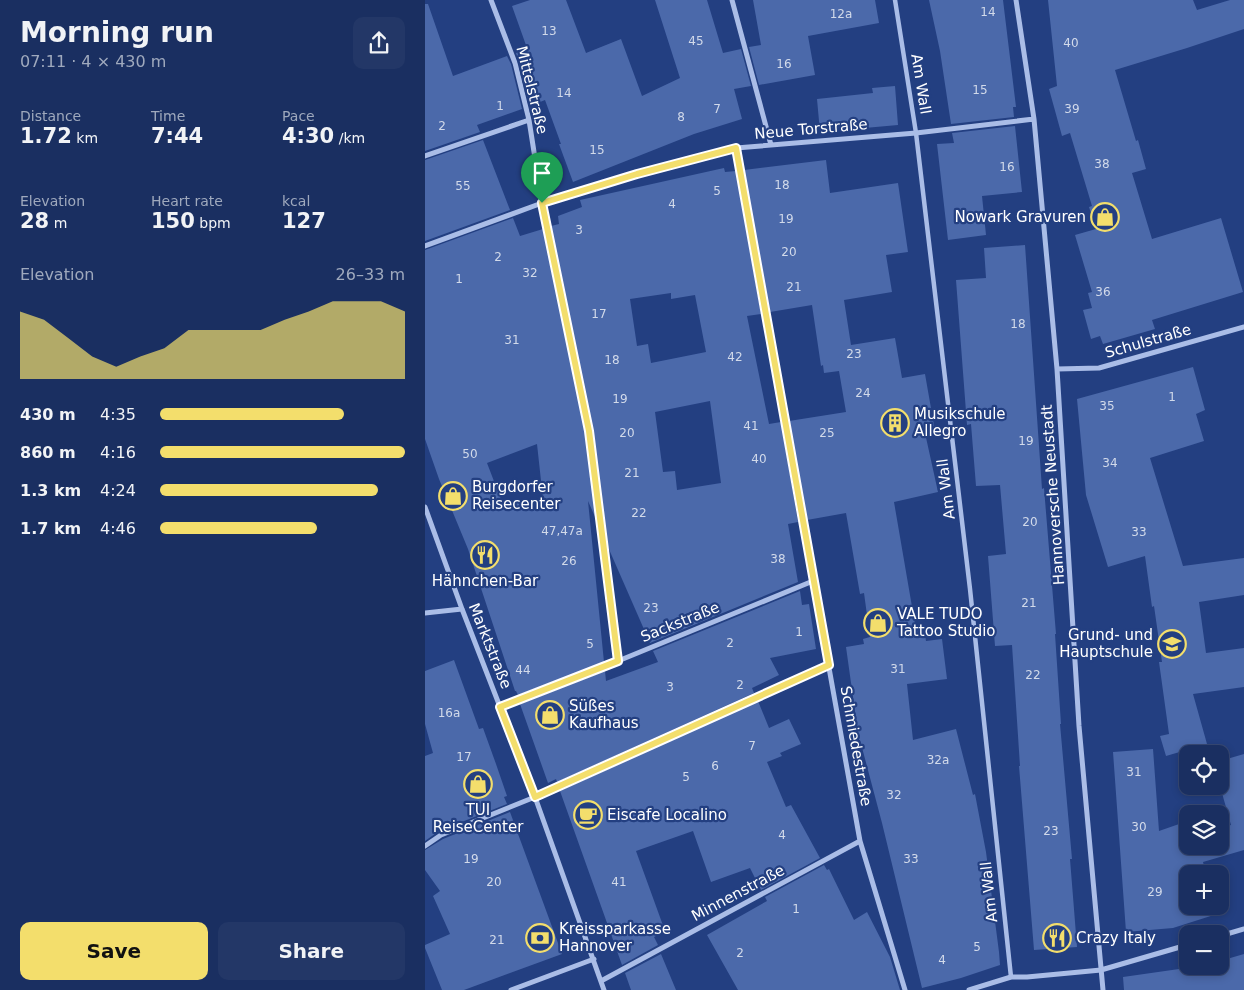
<!DOCTYPE html>
<html lang="en">
<head>
<meta charset="utf-8">
<style>
	:root { --surface:#1a2f61; --page:#233767; --text:#f1f3f6; --muted:#9fa9bd; --line:#384a76; --accent:#f3de6c }
	body { margin:0; font-family:"DejaVu Sans",sans-serif; background:var(--page); color:var(--text); height:100vh; display:flex; flex-direction:column; font-size:19px; white-space:nowrap }
	* { box-sizing:border-box; margin:0 }
	p { font-size:16px; color:var(--muted) }
	.icon { flex:none; width:28px; height:28px; fill:none; stroke:currentColor; stroke-width:2; stroke-linecap:round; stroke-linejoin:round }
	.map { position:relative; flex:1; overflow:hidden }
	.details { display:flex; flex-direction:column; background:var(--surface); width:425px }
	.details>* { flex:none }
	.fabs { position:absolute; left:754px; top:745px; display:grid; gap:10px }
	.fabs a { display:grid; place-items:center; width:50px; height:50px; border-radius:10px; background:var(--surface); box-shadow:0 2px 8px #0003,0 0 0 1px var(--line); font-size:25px }
	.pin { position:absolute; display:grid; place-items:center; width:42px; height:42px; color:#fff; margin:-51px -21px; border-radius:50% 50% 50% 0; rotate:-45deg; box-shadow:0 0 5px #0007 }
	.pin .icon { rotate:45deg }
	.round { display:grid; place-items:center; flex:none; width:52px; height:52px; border-radius:10px; background:var(--page) }
	.head { display:flex; align-items:center; justify-content:space-between; height:85px; padding:0 20px }
	h1 { font-size:28px; font-weight:700; line-height:38px }
	.metrics { display:grid; grid-template-columns:repeat(3,1fr); gap:8px; height:85px; padding:5px 20px }
	.metrics div { display:grid; align-content:center }
	.metrics b { font-size:21px; font-weight:700 }
	.metrics small { font-size:14px; font-weight:400 }
	.metrics p { font-size:14px }
	.chart { height:140px; padding:10px 20px }
	.chart p { display:flex; justify-content:space-between }
	.chart svg { width:100%; height:90px; margin-top:5px; fill:var(--accent); opacity:.7 }
	.action { display:flex; gap:10px; margin-top:auto; padding:10px 20px }
	.action a { flex:1; height:58px; border-radius:10px; background:var(--accent); color:#111; font-size:20px; font-weight:700; line-height:58px; text-align:center }
	.action a+a { background:var(--page); color:var(--text) }
	ul { padding:0 20px; list-style:none; font-size:16px }
	li { display:grid; grid-template-columns:80px 60px 1fr; align-items:center; height:38px }
	li i { height:12px; border-radius:6px; background:var(--accent) }
	main { display:flex; flex:1; min-height:0 }
	.map>svg:first-child { display:block }
	.building { fill:#4b69aa; fill-rule:evenodd }
	.lines { fill:none; stroke-linecap:round; stroke-linejoin:round }
	.pedestrian { stroke:#aabde7; stroke-width:4.5 }
	.minor { stroke:#aabde7; stroke-width:5 }
	.route-casing { stroke:#fff; stroke-width:10 }
	.route { stroke:#f3de6c; stroke-width:6 }
	.labels { text-anchor:middle; stroke-width:4.5; stroke-linejoin:round; paint-order:stroke }
	.number-label { font-size:12px; fill:#d2daea }
	.street-label { font-size:15px; fill:#fff; stroke:#233f81 }
	.poi-label { font-size:15px; fill:#fff; stroke:#233f81; text-anchor:start }
</style>
</head>
<body>
<main>
<section class="details">
<div class="head"><div><h1>Morning run</h1><p>07:11 · 4 × 430 m</p></div><a class="round"><svg class="icon" aria-label="share" viewBox="0 0 24 24"><path d="M12 15V3M7 8l5-5 5 5M5 13v7h14v-7"/></svg></a></div>
<div class="metrics">
<div><p>Distance</p><b>1.72<small> km</small></b></div>
<div><p>Time</p><b>7:44</b></div>
<div><p>Pace</p><b>4:30<small> /km</small></b></div>
</div>
<div class="metrics">
<div><p>Elevation</p><b>28<small> m</small></b></div>
<div><p>Heart rate</p><b>150<small> bpm</small></b></div>
<div><p>kcal</p><b>127</b></div>
</div>
<div class="chart"><p><span>Elevation</span>26–33 m</p>
<svg viewBox="0 0 160 44" preserveAspectRatio="none"><path d="M0 44V11L10 15L20 24L30 33L40 38L50 33L60 29L70 20L80 20L90 20L100 20L110 15L120 11L130 6L140 6L150 6L160 11V44z"/></svg>
</div>
<ul>
<li><b>430 m</b>4:35<i style="width:75%"></i></li>
<li><b>860 m</b>4:16<i style="width:100%"></i></li>
<li><b>1.3 km</b>4:24<i style="width:89%"></i></li>
<li><b>1.7 km</b>4:46<i style="width:64%"></i></li>
</ul>
<div class="action"><a>Save</a><a>Share</a></div>
</section>
<div class="map">
<svg width="819" height="990" viewBox="0 0 819 990">
	<rect width="100%" height="100%" fill="#233f81"/>
	<!-- building -->
	<path class="building" d="M105 0H141L161 53 196 39 217 96 255 78 230 0H282L298 53 316 49 326 86 309 89 317 119 269 134 148 182 134 144H136L120 100 105 106 94 62 91 53 102 48 87 6Z
		M328 0H450L454 23 383 36 390 75 334 85 324 47 336 45Z
		M504 0H578L591 107H588L589 117 526 124 515 51Z
		M623 0H768L772 10 805 0H819V29L762 48 690 70 711 141 713 140 721 169 707 173 727 239 796 218 818 292 727 320 730 329 678 344 675 336 666 339 658 310 667 308 663 293 667 292 650 235 671 229 664 207 667 206 645 133 637 136 624 89 632 86Z
		M0 4H3L28 76 82 56 86 64 97 109 52 125 55 132 0 151Z
		M470 86 473 125 395 132 392 99 448 93 447 88Z
		M590 126 597 192 557 196 561 235 523 240 512 144 529 143 527 133Z
		M58 140 85 210 0 241V160Z
		M401 160 405 193 473 183 483 252 461 255 467 292 419 300 426 345 470 338 477 378 500 374 510 431 500 433 513 492 469 502 491 630 499 629 501 641 517 639 522 679 482 684 488 740 531 729 548 795 550 794 561 852 574 952 575 965 536 978 497 988 457 823 435 740H434L421 647 439 644 438 639 445 637 439 593 435 594 421 513 382 520 364 421 421 412 414 371 399 373 398 365 396 366 387 305 345 312 319 170Z
		M299 168 300 172 311 171 336 314 322 316 344 424 356 422 373 522 363 524 373 582 225 643 183 547 168 430 126 226 134 224 133 216 157 207 155 200ZM246 293V299L270 295 281 352 226 363 223 344 212 346 205 299ZM285 401 296 483 252 490 250 471 238 472 230 412Z
		M88 218 95 236 118 229 160 432 171 519 163 501 179 662 93 695 91 691H90L43 549 14 479 0 439V250ZM112 444 118 499 77 502 62 463Z
		M600 245 617 489 619 488 631 634H630L636 724H635L647 859H645L652 947 609 950 594 766H595L587 645 570 646 563 556 581 554 575 485 551 486 546 424 542 425 531 280 561 278 559 248Z
		M768 367 780 410 771 414 779 441 725 458 758 566 819 558V595L774 602 781 653 819 648V687L768 694 782 744 741 756 735 736 744 734 734 662H737L729 606 727 607 720 556 683 567 661 495 652 399Z
		M375 591 377 605 384 604 391 649 345 658 354 675 327 688 329 693 132 782 131 779 123 783 95 704 180 671 181 681 233 662 228 651Z
		M29 660 54 729 58 728 71 764 82 796 79 797 82 804 14 831 0 841V756L8 753 0 724V671Z
		M333 701 344 728 364 719 376 744 355 753 357 756 342 762 361 807 366 805 395 858 336 890 325 868 286 882 268 831 211 851 240 931 229 937 233 945 197 965 135 791Z
		M728 749 734 831 757 823 762 838V846H795V828L806 825 795 786V761L819 754V850L778 862 781 874H762V906H790L792 914 748 928 701 932 688 752Z
		M85 812 137 954 39 990H17L0 948V945L25 934 8 896 15 891 0 870V850L18 839Z
		M399 865 402 870 404 869 429 920 442 912 465 957 475 990H313L282 935 342 901 340 897Z
		M236 954 251 990H206L200 973Z
		M819 954V990H699L698 977 775 966H795V961Z"/>
	<g class="lines">
		<!-- pedestrian -->
		<path class="pedestrian" d="M470 0 491 133 545 589 586 977"/>
		<!-- minor -->
		<path class="minor" d="M66 0 90 63 104 120 117 203 164 431 193 661
			M307 0 346 145
			M591 0 609 119 632 369 654 726 678 990
			M311 148 435 841 480 990
			M0 156 104 120
			M0 246 117 203 212 174 311 148 491 133 609 119
			M632 369 674 368 819 327
			M0 507 37 609 110 797 179 990
			M0 613 37 609
			M75 707 193 661 388 581
			M0 846 16 835 110 797 403 665
			M795 936 819 929
			M176 981 435 841
			M86 990 169 959
			M544 990 586 977H602L676 970 762 945"/>
	</g>
	<g class="lines">
		<defs>
			<path id="route" d="M311 148 404 665 110 797 75 707 193 661 164 431 117 203 212 174Z"/>
		</defs>
		<!-- route casing -->
		<use href="#route" class="route-casing"/>
		<!-- route -->
		<use href="#route" class="route"/>
	</g>
	<!-- icons -->
	<defs>
		<symbol id="shop-ring" viewBox="-11 -11 22 22"><circle r="9.5" fill="#233f81" stroke="#f3de6c" stroke-width="1.5"/><path d="M-5-2.5h2.3a2.7 3.5 0 0 1 5.4 0H5L5.5 6h-11ZM-1.5-2.5h3a1.5 2.3 0 0 0-3 0Z" fill="#f3de6c"/></symbol>
		<symbol id="building-ring" viewBox="-11 -11 22 22"><circle r="9.5" fill="#233f81" stroke="#f3de6c" stroke-width="1.5"/><path d="M-4-6H4V6H1V3H-1V6H-4ZM-2.5-4.3h1.7v1.8h-1.7ZM.8-4.3h1.7v1.8H.8ZM-2.5-1h1.7V.8h-1.7ZM.8-1h1.7V.8H.8Z" fill="#f3de6c"/></symbol>
		<symbol id="restaurant-ring" viewBox="-11 -11 22 22"><circle r="9.5" fill="#233f81" stroke="#f3de6c" stroke-width="1.5"/><path d="M-5-6h1v4h1v-4h1v4h1v-4h1v5L-1.5 .5V6h-2V.5L-5-1ZM5-6V6H3V1.5H1.5Q1.5-4 5-6Z" fill="#f3de6c"/></symbol>
		<symbol id="school-ring" viewBox="-11 -11 22 22"><circle r="9.5" fill="#233f81" stroke="#f3de6c" stroke-width="1.5"/><path d="M0-5L7-2L0 1L-7-2ZM-4 1L0 2.5L4 1V4Q0 6-4 4Z" fill="#f3de6c"/></symbol>
		<symbol id="cafe-ring" viewBox="-11 -11 22 22"><circle r="9.5" fill="#233f81" stroke="#f3de6c" stroke-width="1.5"/><path d="M-5.5-4.5H6V0H3Q3 3.5 0 3.5H-2.5Q-5.5 3.5-5.5 0ZM3-3.2v2h1.7v-2ZM-6 4.5H4V6H-6Z" fill="#f3de6c"/></symbol>
		<symbol id="bank-ring" viewBox="-11 -11 22 22"><circle r="9.5" fill="#233f81" stroke="#f3de6c" stroke-width="1.5"/><path d="M-6-4H6V4H-6ZM0-2.3a2.3 2.3 0 1 0 0 4.6a2.3 2.3 0 1 0 0-4.6Z" fill="#f3de6c"/></symbol>
	</defs>
	<g fill-rule="evenodd">
		<use href="#shop-ring" x="664" y="201" width="32" height="32"/>
		<use href="#building-ring" x="454" y="407" width="32" height="32"/>
		<use href="#shop-ring" x="12" y="480" width="32" height="32"/>
		<use href="#restaurant-ring" x="44" y="539" width="32" height="32"/>
		<use href="#shop-ring" x="437" y="607" width="32" height="32"/>
		<use href="#school-ring" x="731" y="628" width="32" height="32"/>
		<use href="#shop-ring" x="109" y="699" width="32" height="32"/>
		<use href="#shop-ring" x="37" y="768" width="32" height="32"/>
		<use href="#cafe-ring" x="147" y="799" width="32" height="32"/>
		<use href="#bank-ring" x="99" y="922" width="32" height="32"/>
		<use href="#restaurant-ring" x="616" y="922" width="32" height="32"/>
	</g>
	<g class="labels">
		<!-- number labels -->
		<g class="number-label">
			<text x="563" y="16">14</text>
			<text x="416" y="18">12a</text>
			<text x="124" y="35">13</text>
			<text x="271" y="45">45</text>
			<text x="646" y="47">40</text>
			<text x="359" y="68">16</text>
			<text x="555" y="94">15</text>
			<text x="139" y="97">14</text>
			<text x="75" y="110">1</text>
			<text x="292" y="113">7</text>
			<text x="647" y="113">39</text>
			<text x="256" y="121">8</text>
			<text x="17" y="130">2</text>
			<text x="172" y="154">15</text>
			<text x="677" y="168">38</text>
			<text x="582" y="171">16</text>
			<text x="357" y="189">18</text>
			<text x="38" y="190">55</text>
			<text x="292" y="195">5</text>
			<text x="247" y="208">4</text>
			<text x="361" y="223">19</text>
			<text x="154" y="234">3</text>
			<text x="364" y="256">20</text>
			<text x="73" y="261">2</text>
			<text x="105" y="277">32</text>
			<text x="34" y="283">1</text>
			<text x="369" y="291">21</text>
			<text x="678" y="296">36</text>
			<text x="174" y="318">17</text>
			<text x="593" y="328">18</text>
			<text x="87" y="344">31</text>
			<text x="429" y="358">23</text>
			<text x="310" y="361">42</text>
			<text x="187" y="364">18</text>
			<text x="438" y="397">24</text>
			<text x="747" y="401">1</text>
			<text x="195" y="403">19</text>
			<text x="682" y="410">35</text>
			<text x="326" y="430">41</text>
			<text x="202" y="437">20</text>
			<text x="402" y="437">25</text>
			<text x="601" y="445">19</text>
			<text x="45" y="458">50</text>
			<text x="334" y="463">40</text>
			<text x="685" y="467">34</text>
			<text x="207" y="477">21</text>
			<text x="214" y="517">22</text>
			<text x="605" y="526">20</text>
			<text x="137" y="535">47,47a</text>
			<text x="714" y="536">33</text>
			<text x="353" y="563">38</text>
			<text x="144" y="565">26</text>
			<text x="604" y="607">21</text>
			<text x="226" y="612">23</text>
			<text x="374" y="636">1</text>
			<text x="305" y="647">2</text>
			<text x="165" y="648">5</text>
			<text x="473" y="673">31</text>
			<text x="98" y="674">44</text>
			<text x="608" y="679">22</text>
			<text x="315" y="689">2</text>
			<text x="245" y="691">3</text>
			<text x="24" y="717">16a</text>
			<text x="327" y="750">7</text>
			<text x="39" y="761">17</text>
			<text x="513" y="764">32a</text>
			<text x="290" y="770">6</text>
			<text x="709" y="776">31</text>
			<text x="261" y="781">5</text>
			<text x="469" y="799">32</text>
			<text x="714" y="831">30</text>
			<text x="626" y="835">23</text>
			<text x="357" y="839">4</text>
			<text x="46" y="863">19</text>
			<text x="486" y="863">33</text>
			<text x="69" y="886">20</text>
			<text x="194" y="886">41</text>
			<text x="730" y="896">29</text>
			<text x="371" y="913">1</text>
			<text x="72" y="944">21</text>
			<text x="552" y="951">5</text>
			<text x="315" y="957">2</text>
			<text x="517" y="964">4</text>
		</g>
		<!-- street labels -->
		<g class="street-label">
			<text transform="translate(496 84) rotate(81)" y="5">Am Wall</text>
			<text transform="translate(107 90) rotate(76)" y="5">Mittelstraße</text>
			<text transform="translate(386 129) rotate(-5)" y="5">Neue Torstraße</text>
			<text transform="translate(723 341) rotate(-16)" y="5">Schulstraße</text>
			<text transform="translate(521 489) rotate(-97)" y="5">Am Wall</text>
			<text transform="translate(628 495) rotate(-94)" y="5">Hannoversche Neustadt</text>
			<text transform="translate(255 622) rotate(-22)" y="5">Sackstraße</text>
			<text transform="translate(65 646) rotate(68)" y="5">Marktstraße</text>
			<text transform="translate(431 746) rotate(80)" y="5">Schmiedestraße</text>
			<text transform="translate(564 892) rotate(-96)" y="5">Am Wall</text>
			<text transform="translate(313 893) rotate(-28)" y="5">Minnenstraße</text>
		</g>
		<!-- poi labels -->
		<g class="poi-label">
			<text x="661" y="222" text-anchor="end">Nowark Gravuren</text>
			<text x="489" y="419">Musikschule<tspan x="489" dy="17">Allegro</tspan></text>
			<text x="47" y="492">Burgdorfer<tspan x="47" dy="17">Reisecenter</tspan></text>
			<text x="60" y="586" text-anchor="middle">Hähnchen-Bar</text>
			<text x="472" y="619">VALE TUDO<tspan x="472" dy="17">Tattoo Studio</tspan></text>
			<text x="728" y="640" text-anchor="end">Grund- und<tspan x="728" dy="17">Hauptschule</tspan></text>
			<text x="144" y="711">Süßes<tspan x="144" dy="17">Kaufhaus</tspan></text>
			<text x="53" y="815" text-anchor="middle">TUI<tspan x="53" dy="17">ReiseCenter</tspan></text>
			<text x="182" y="820">Eiscafe Localino</text>
			<text x="134" y="934">Kreissparkasse<tspan x="134" dy="17">Hannover</tspan></text>
			<text x="651" y="943">Crazy Italy</text>
		</g>
	</g>
</svg>
<div class="fabs">
<a><svg class="icon" aria-label="locate" viewBox="0 0 24 24"><circle cx="12" cy="12" r="6"/><path d="M12 2v4M12 18v4M2 12h4M18 12h4"/></svg></a>
<a><svg class="icon" aria-label="layers" viewBox="0 0 24 24"><path d="M12 4l9 5-9 5-9-5zM3 14l9 5 9-5"/></svg></a>
<a>+</a>
<a>−</a>
</div>
<div class="pin" style="left:117px;top:203px;background:#1e9e55"><svg class="icon" aria-label="arrive" viewBox="0 0 24 24"><path d="M6 21V4h12l-3 4 3 4H6"/></svg></div>
</div>
</main>
</body>
</html>
